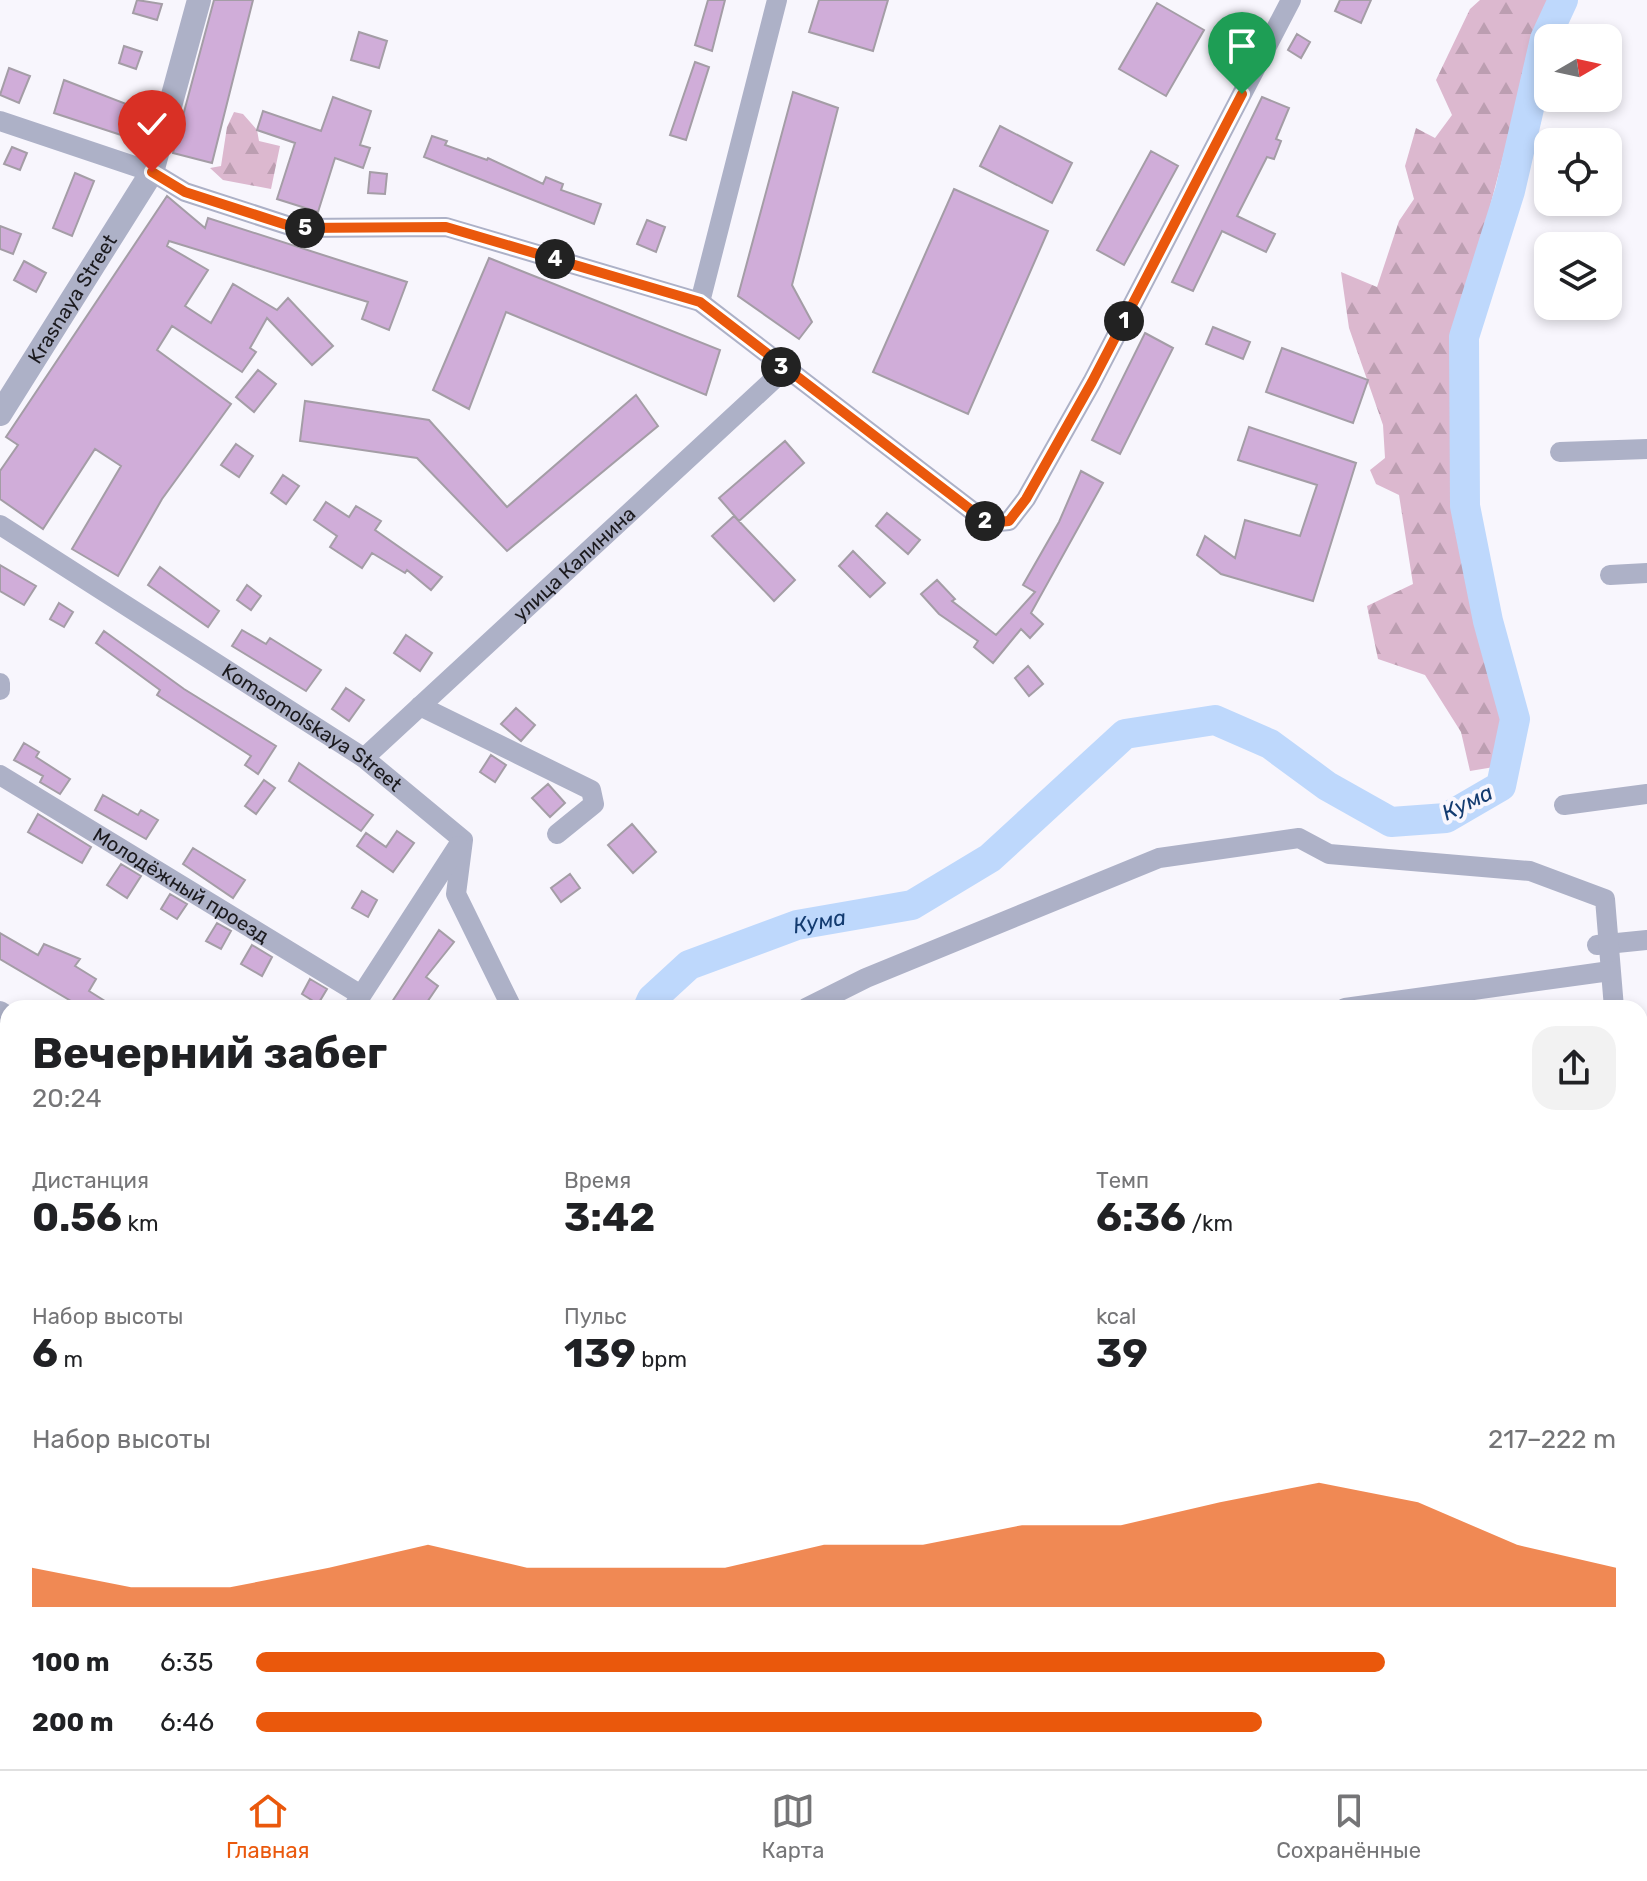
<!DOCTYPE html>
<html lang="ru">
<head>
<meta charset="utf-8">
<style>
	:root { --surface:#fff; --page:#f2f2f2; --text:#202124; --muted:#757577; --line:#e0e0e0; --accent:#ea580c }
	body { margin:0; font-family:Rubik,sans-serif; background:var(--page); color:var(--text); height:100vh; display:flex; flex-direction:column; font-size:30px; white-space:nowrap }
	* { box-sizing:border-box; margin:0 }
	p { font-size:26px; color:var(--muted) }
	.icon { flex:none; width:44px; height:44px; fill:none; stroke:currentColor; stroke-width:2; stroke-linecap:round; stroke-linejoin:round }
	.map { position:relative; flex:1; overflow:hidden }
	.drawer { position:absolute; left:0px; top:1000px; width:1648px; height:770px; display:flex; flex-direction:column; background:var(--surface); border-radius:24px 24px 0 0; box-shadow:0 4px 12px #0003 }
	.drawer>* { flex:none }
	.needle { width:52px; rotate:81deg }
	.tools { position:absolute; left:1534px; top:24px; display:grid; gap:16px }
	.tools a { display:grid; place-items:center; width:88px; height:88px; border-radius:16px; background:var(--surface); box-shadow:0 4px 12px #0003; font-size:40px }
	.pin { position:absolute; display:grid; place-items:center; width:68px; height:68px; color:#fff; margin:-82px -34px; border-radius:50% 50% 50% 0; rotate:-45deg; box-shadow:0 0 8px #0007 }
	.pin .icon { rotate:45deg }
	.km { position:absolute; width:40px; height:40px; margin:-20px; border-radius:50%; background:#222; color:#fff; font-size:22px; line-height:40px; text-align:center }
	.round { display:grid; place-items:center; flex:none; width:84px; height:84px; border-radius:24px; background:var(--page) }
	.headline { display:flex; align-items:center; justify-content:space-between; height:136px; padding:0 32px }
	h1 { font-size:44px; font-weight:700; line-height:60px }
	.stats { display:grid; grid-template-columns:repeat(3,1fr); gap:12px; height:136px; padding:8px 32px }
	.stats div { display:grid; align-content:center }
	.stats b { font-size:40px; font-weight:700 }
	.stats small { font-size:22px; font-weight:400 }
	.stats p { font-size:22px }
	.chart { height:224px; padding:16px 32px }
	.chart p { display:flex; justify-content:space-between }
	.chart svg { width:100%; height:144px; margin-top:8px; fill:var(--accent); opacity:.7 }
	ul { padding:0 32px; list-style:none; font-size:26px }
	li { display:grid; grid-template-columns:128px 96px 1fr; align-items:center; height:60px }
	li i { height:20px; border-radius:10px; background:var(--accent) }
	.menu { display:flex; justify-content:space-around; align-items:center; height:112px; border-top:2px solid var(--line); background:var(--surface); font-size:22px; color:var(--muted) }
	.menu a { display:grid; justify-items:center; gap:4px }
	.menu .active { color:var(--accent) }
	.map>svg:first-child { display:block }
	.forest { fill:url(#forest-firs) }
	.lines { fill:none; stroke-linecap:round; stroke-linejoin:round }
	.river { stroke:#bed8fc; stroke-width:30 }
	.building { fill:#d0add9; stroke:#a49da6; stroke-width:2 }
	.minor { stroke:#adb1c7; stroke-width:20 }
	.tertiary { stroke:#adb1c7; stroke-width:24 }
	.route-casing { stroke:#fff; stroke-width:16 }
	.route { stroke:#ea580c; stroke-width:10 }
	.labels { text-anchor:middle; stroke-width:8; stroke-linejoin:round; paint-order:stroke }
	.street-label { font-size:20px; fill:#1b1a1e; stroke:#f8f6fd }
	.water-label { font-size:22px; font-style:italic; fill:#133b70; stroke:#f8f6fd }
</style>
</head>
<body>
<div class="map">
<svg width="1647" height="1769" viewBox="0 0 1647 1769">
	<defs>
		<pattern id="forest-firs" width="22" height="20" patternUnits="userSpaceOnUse" patternTransform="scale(2)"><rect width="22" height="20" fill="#dcb8cf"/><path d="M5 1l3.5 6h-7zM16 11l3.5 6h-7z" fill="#bc9eb1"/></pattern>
	</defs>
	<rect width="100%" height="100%" fill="#f8f6fd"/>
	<!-- forest -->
	<path class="forest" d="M1480 0H1550L1535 35 1455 340V507L1478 618 1506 718 1494 767 1470 771 1461 732 1425 675 1378 659 1367 606 1413 584 1399 495 1376 484 1370 470 1385 458 1383 425 1349 328 1341 272 1377 287 1399 221 1414 199 1405 166 1416 128 1435 138 1452 115 1436 80 1470 9Z
		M234 112 243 114 257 130 259 141 280 146 271 189 223 180 210 168 221 166 227 127Z"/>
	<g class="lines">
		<!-- river -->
		<g class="river">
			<path id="s1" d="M648 1008 652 999 689 965 797 925 912 905 990 858 1125 734 1215 720 1270 744 1327 786 1391 822 1446 818 1501 786 1515 719 1488 621 1465 506 1464 337 1510 191 1545 39 1563 0"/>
			<path d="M1493 1769V1762"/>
		</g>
	</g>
	<!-- building -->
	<path class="building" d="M137 0 162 4 157 20 133 13Z
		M214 0H253L212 163 173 153Z
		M708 0H725L712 51 695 45Z
		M819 0H888L873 51 809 32Z
		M1340 0H1371L1361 23 1335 11Z
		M1157 3 1204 30 1166 96 1119 69Z
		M359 32 387 41 379 68 351 60Z
		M1297 34 1310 42 1301 58 1288 50Z
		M124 46 142 52 136 69 119 63Z
		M695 62 709 67 686 140 670 135Z
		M9 68 30 76 19 103 0 95Z
		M64 80 134 107 124 136 54 113Z
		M793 92 838 108 792 285 812 322 799 339 738 296Z
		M333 97 371 111 360 145 370 148 363 168 335 158 318 212 277 199 295 143 257 130 263 111 321 131Z
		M1262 97 1289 108 1276 139 1281 141 1274 159 1267 157 1237 216 1275 234 1266 252 1222 231 1193 291 1172 282Z
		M1000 126 1072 163 1052 203 980 166Z
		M432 136 447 141 445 145 487 160 488 158 543 184 546 177 563 184 561 190 601 204 594 224 424 157Z
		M12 147 27 153 20 170 4 164Z
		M1151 151 1178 166 1124 265 1097 250Z
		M370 172 387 174 385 194 368 193Z
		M75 173 94 181 72 236 53 228Z
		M954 189 1048 231 968 414 873 372Z
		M167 196 205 228 208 218 407 282 389 330 362 319 368 302 169 241 167 246 208 270 185 306 211 323 233 284 277 310 288 298 333 346 312 365 267 318 250 348 256 352 242 372 172 326 157 350 231 404 162 499 118 576 72 549 121 466 95 449 43 529 0 499V471L18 445 6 437Z
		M647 220 665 227 656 252 637 244Z
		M0 226 21 234 13 254 0 249Z
		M489 258 720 350 706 395 506 312 469 409 433 390Z
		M24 261 46 273 36 292 14 280Z
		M1213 327 1250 342 1243 359 1206 344Z
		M1145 333 1173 348 1120 454 1092 440Z
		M1282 348 1368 380 1353 423 1266 392Z
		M258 370 276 384 254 412 236 397Z
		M636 395 658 426 507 551 417 458 300 441 305 401 429 420 507 507Z
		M1249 427 1356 463 1313 601 1221 574 1197 555 1205 536 1235 558 1245 520 1300 536 1317 485 1238 460Z
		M785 441 804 463 739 521 719 498Z
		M236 444 253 456 239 477 221 465Z
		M1081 471 1103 483 1031 613 1043 624 1030 638 1021 629 993 663 974 647 978 641 939 614 921 594 937 580 955 599 952 601 996 635 1035 592 1023 585 1059 522Z
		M283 475 299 486 286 504 271 493Z
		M326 502 349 517 356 506 381 521 375 530 442 577 431 590 407 570 405 573 372 553 362 568 330 547 337 536 314 520Z
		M887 513 920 540 908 554 876 526Z
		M734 516 795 580 774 601 712 536Z
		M853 551 885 583 870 597 839 566Z
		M0 565 36 586 24 605 0 591Z
		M160 567 219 611 208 627 148 585Z
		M247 585 261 596 251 610 237 600Z
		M59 603 73 612 64 627 50 619Z
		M242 630 266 644 270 638 321 670 306 691 232 646Z
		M104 631 184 689 276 746 258 774 245 765 251 756 157 695 160 690 96 643Z
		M406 635 432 653 420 671 394 653Z
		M1028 666 1043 684 1029 696 1015 678Z
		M346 688 364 700 349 721 332 709Z
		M516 708 535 725 521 741 501 724Z
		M24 743 39 752 36 757 70 779 60 794 40 782 43 776 14 760Z
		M491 755 506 765 495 782 480 772Z
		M299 763 373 815 361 831 289 781Z
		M264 780 275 788 256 814 245 806Z
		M548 784 565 803 550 817 532 798Z
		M103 795 138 815 141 810 158 820 146 839 95 810Z
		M38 814 91 847 82 863 28 832Z
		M632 824 656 852 633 873 608 845Z
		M397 831 414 843 393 872 357 846 366 833 386 847Z
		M193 848 245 880 233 898 183 864Z
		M121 864 141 876 127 898 107 885Z
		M570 874 580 888 561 902 551 888Z
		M362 891 377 900 368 917 352 908Z
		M170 894 187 904 177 919 161 909Z
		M217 923 231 931 221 949 206 941Z
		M439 930 454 942 426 977 438 986 423 1008H388Z
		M0 933 38 955 44 944 80 959 75 966 96 979 89 991 116 1008H83L0 959Z
		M252 945 272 957 262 976 241 964Z
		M310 979 327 989 318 1004 302 994Z"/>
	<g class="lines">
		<!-- minor -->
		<g class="minor">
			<path d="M0 121 152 172 185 192 296 228 446 227 700 302 988 523 1009 521 1026 499 1092 382 1291 0"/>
			<path d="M700 302 777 0"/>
			<path d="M1560 452 1647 449"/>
			<path id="s2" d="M0 525 364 758 463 840 456 894 512 1008"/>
			<path d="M1610 575 1647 573"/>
			<path d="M0 683V690"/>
			<path d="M420 706 591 790 594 804 557 834"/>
			<path id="s3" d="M364 758 784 370"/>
			<path id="s4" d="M0 775 361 995"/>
			<path d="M1564 805 1647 794"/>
			<path d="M1597 945 1647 940"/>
			<path d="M353 1008 458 846"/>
			<path d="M806 1008 866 978 1159 858 1299 838 1329 854 1530 871 1605 899 1614 1008"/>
			<path d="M1345 1008 1610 971"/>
			<path d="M0 1011 8 1016"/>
			<path d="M1640 1261 1647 1260"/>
			<path d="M0 1490 8 1495"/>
			<path d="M1640 1496 1647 1495"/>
			<path d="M0 1550 8 1538"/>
			<path d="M0 1742 8 1748"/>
			<path d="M29 1762 39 1769"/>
			<path d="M408 1762 419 1769"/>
			<path d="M993 1762 1006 1769"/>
			<path d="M322 1769 327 1762"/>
			<path d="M726 1769 731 1762"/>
		</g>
		<!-- tertiary -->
		<path class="tertiary" id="s5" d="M0 414 152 172 199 0"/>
	</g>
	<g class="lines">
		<defs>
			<path id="route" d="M152 172 185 192 296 228 446 227 700 302 988 523 1009 521 1026 499 1092 382 1242 94"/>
		</defs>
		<!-- route casing -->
		<use href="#route" class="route-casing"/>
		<!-- route -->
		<use href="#route" class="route"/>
	</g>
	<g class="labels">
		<!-- street labels -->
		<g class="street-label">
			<text dy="7" stroke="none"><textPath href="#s5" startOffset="136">Krasnaya Street</textPath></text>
			<text dy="7" stroke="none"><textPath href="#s3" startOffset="286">улица Калинина</textPath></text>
			<text dy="7" stroke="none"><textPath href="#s2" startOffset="372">Komsomolskaya Street</textPath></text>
			<text dy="7" stroke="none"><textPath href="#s4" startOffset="212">Молодёжный проезд</textPath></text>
		</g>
		<!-- water labels -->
		<g class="water-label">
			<text transform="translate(1467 802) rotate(-26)" y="8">Кума</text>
			<text dy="8" stroke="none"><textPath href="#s1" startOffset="198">Кума</textPath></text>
		</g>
	</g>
</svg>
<div class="tools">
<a><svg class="needle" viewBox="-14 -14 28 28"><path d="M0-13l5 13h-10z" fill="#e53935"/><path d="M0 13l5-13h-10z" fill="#757577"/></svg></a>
<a><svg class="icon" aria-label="locate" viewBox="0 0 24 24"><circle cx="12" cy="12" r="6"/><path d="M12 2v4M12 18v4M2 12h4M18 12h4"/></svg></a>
<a><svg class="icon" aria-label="layers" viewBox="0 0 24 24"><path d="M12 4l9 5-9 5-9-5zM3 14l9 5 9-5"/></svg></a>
</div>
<div class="pin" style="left:1242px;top:94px;background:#1e9e55"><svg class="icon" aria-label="arrive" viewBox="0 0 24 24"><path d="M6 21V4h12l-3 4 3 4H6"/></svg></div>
<div class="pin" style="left:152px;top:172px;background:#d93025"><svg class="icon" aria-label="check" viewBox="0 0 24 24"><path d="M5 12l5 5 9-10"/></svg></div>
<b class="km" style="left:1124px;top:321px">1</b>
<b class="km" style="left:985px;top:521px">2</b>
<b class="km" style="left:781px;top:367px">3</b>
<b class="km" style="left:555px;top:259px">4</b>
<b class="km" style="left:305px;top:228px">5</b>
<section class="drawer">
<div class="headline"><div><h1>Вечерний забег</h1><p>20:24</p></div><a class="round"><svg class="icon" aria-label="share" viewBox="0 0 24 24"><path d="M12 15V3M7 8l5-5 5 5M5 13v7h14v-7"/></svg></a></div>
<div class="stats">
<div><p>Дистанция</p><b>0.56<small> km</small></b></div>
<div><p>Время</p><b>3:42</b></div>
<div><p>Темп</p><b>6:36<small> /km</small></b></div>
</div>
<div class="stats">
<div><p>Набор высоты</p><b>6<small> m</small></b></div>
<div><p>Пульс</p><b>139<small> bpm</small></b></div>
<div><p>kcal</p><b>39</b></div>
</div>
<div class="chart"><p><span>Набор высоты</span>217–222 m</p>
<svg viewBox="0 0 160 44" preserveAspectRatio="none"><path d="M0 44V32L10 38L20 38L30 32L40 25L50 32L60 32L70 32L80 25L90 25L100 19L110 19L120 12L130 6L140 12L150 25L160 32V44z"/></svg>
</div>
<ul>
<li><b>100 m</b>6:35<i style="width:83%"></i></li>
<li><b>200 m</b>6:46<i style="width:74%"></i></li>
</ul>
</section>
</div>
<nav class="menu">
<a class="active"><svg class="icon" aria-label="home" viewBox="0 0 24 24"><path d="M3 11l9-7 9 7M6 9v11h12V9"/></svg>Главная</a>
<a><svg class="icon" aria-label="map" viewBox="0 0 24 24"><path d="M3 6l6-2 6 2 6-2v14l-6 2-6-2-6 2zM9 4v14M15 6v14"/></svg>Карта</a>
<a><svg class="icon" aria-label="saved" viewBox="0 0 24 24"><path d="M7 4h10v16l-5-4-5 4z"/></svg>Сохранённые</a>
</nav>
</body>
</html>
